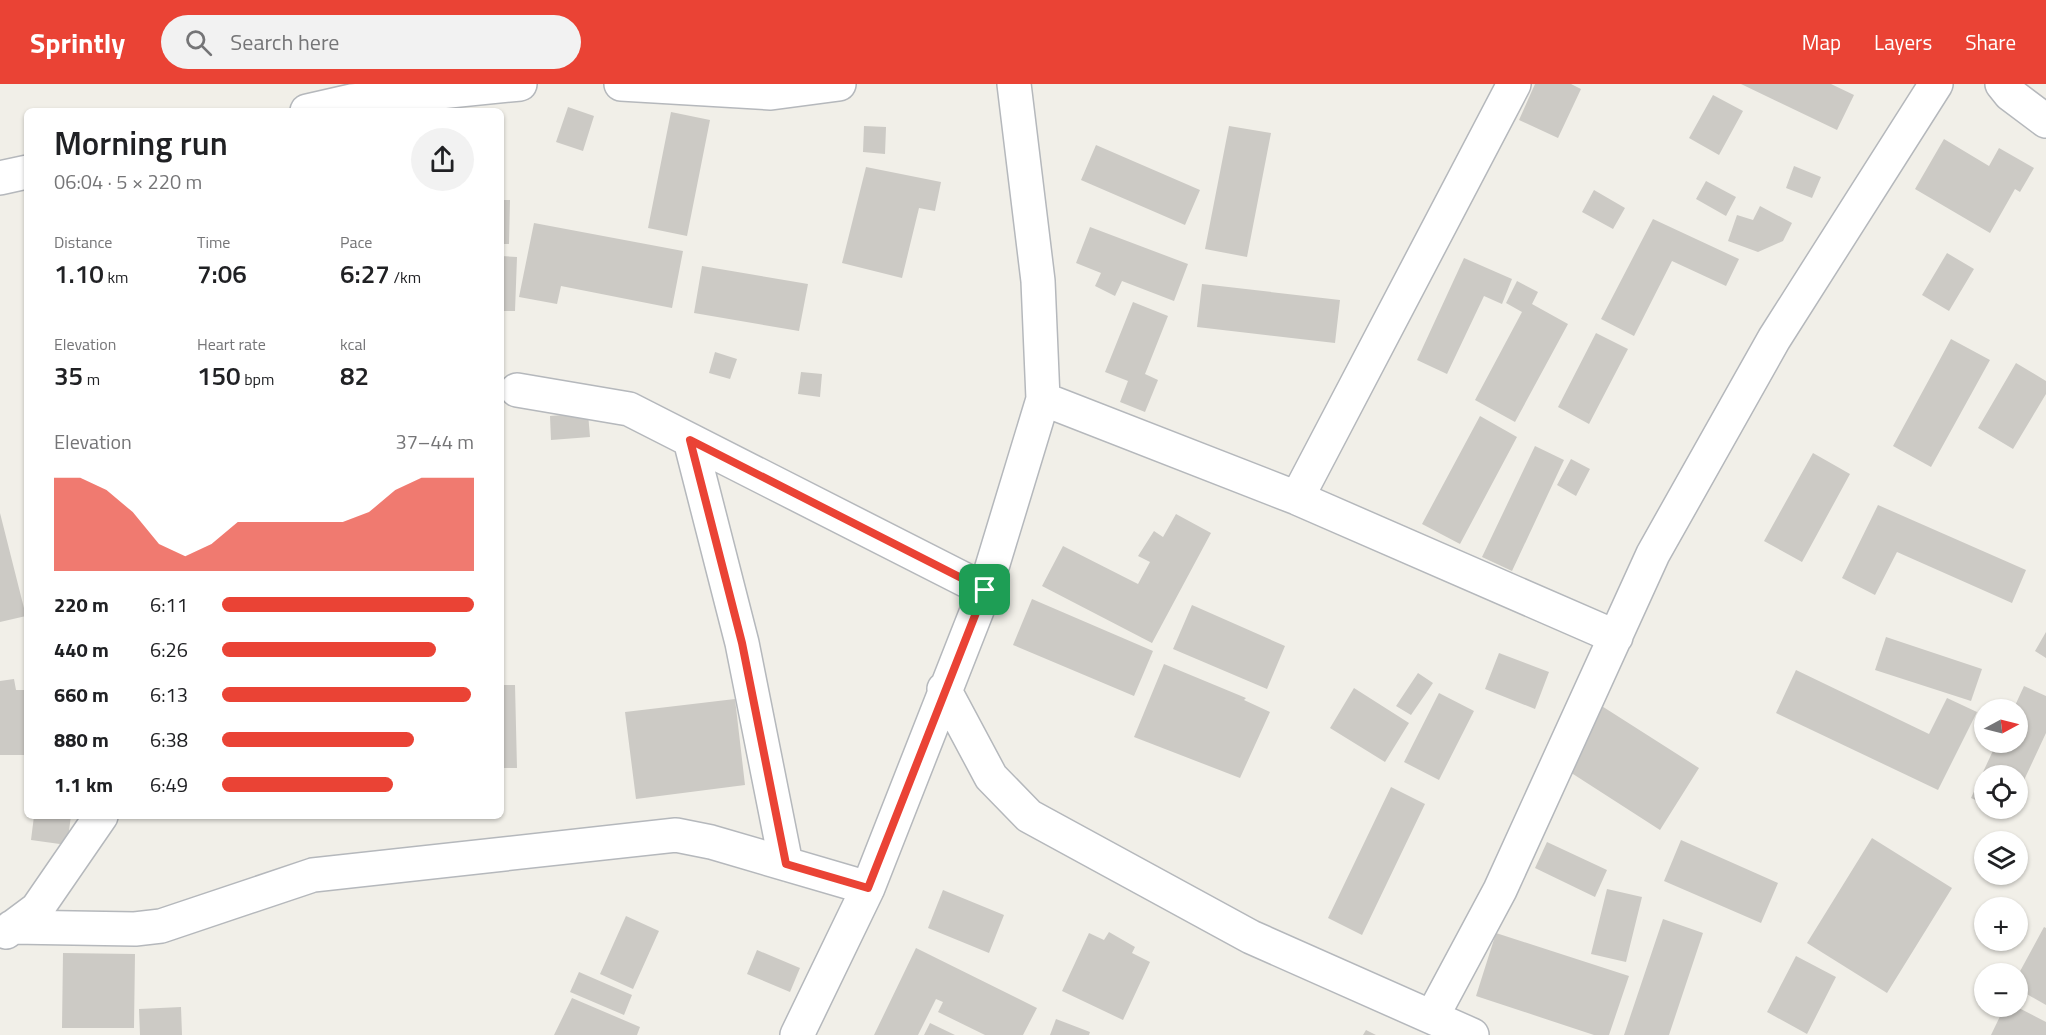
<!DOCTYPE html>
<html lang="en">
<head>
<meta charset="utf-8">
<style>
	:root { --surface:#fff; --page:#f2f2f2; --text:#202124; --muted:#757577; --accent:#ea4335 }
	body { margin:0; font-family:"Titillium Web",sans-serif; background:var(--page); color:var(--text); height:100vh; display:flex; flex-direction:column; font-size:22px; white-space:nowrap }
	* { box-sizing:border-box; margin:0 }
	p { font-size:20px; color:var(--muted) }
	.icon { flex:none; width:33px; height:33px; fill:none; stroke:currentColor; stroke-width:2; stroke-linecap:round; stroke-linejoin:round }
	.map { position:relative; flex:1; overflow:hidden }
	.details { position:absolute; left:24px; top:24px; width:480px; height:711px; display:flex; flex-direction:column; background:var(--surface); border-radius:9px; box-shadow:0 2px 4px #0004 }
	.details>* { flex:none }
	.needle { width:39px; rotate:83deg }
	.tools { position:absolute; left:1974px; top:615px; display:grid; gap:12px }
	.tools a { display:grid; place-items:center; width:54px; height:54px; border-radius:50%; background:var(--surface); box-shadow:0 2px 4px #0004; font-size:30px }
	.pin { position:absolute; display:grid; place-items:center; width:51px; height:51px; color:#fff; margin:-26px; border-radius:12px; box-shadow:0 3px 9px #0006 }
	.round { display:grid; place-items:center; flex:none; width:63px; height:63px; border-radius:32px; background:var(--page) }
	.head { display:flex; align-items:center; justify-content:space-between; height:102px; padding:0 30px }
	h1 { font-size:33px; font-weight:600; line-height:45px }
	.metrics { display:grid; grid-template-columns:repeat(3,1fr); gap:9px; height:102px; padding:6px 30px }
	.metrics div { display:grid; align-content:center }
	.metrics b { font-size:26px; font-weight:600 }
	.metrics small { font-size:16px; font-weight:400 }
	.metrics p { font-size:16px }
	.chart { height:168px; padding:12px 30px }
	.chart p { display:flex; justify-content:space-between }
	.chart svg { width:100%; height:108px; margin-top:6px; fill:var(--accent); opacity:.7 }
	ul { padding:0 30px; list-style:none; font-size:20px }
	li { display:grid; grid-template-columns:96px 72px 1fr; align-items:center; height:45px }
	li i { height:15px; border-radius:8px; background:var(--accent) }
	header { display:flex; align-items:center; gap:36px; box-sizing:border-box; height:84px; padding:0 30px; background:var(--accent); color:#fff }
	header strong { font-size:28px }
	nav { display:flex; gap:33px; margin-inline-start:auto; font-size:21px }
	.search { width:420px; height:54px; background:var(--page); display:flex; align-items:center; gap:15px; box-sizing:border-box; padding:0 21px; border-radius:33px; color:var(--muted); font-size:22px }
	.map>svg:first-child { display:block }
	.building { fill:#cccac5 }
	.lines { fill:none; stroke-linecap:round; stroke-linejoin:round }
	.minor-casing { stroke:#b5b8bc; stroke-width:36 }
	.minor { stroke:#fff; stroke-width:33 }
	.route-casing { stroke:#fff; stroke-width:12 }
	.route { stroke:#ea4335; stroke-width:8 }
</style>
</head>
<body>
<header>
<strong>Sprintly</strong>
<div class="search"><svg class="icon" aria-label="search" viewBox="0 0 24 24"><circle cx="10" cy="10" r="6"/><path d="M15 15l6 6"/></svg>Search here</div>
<nav><a>Map</a><a>Layers</a><a>Share</a></nav>
</header>
<div class="map">
<svg width="2046" height="951" viewBox="0 0 2046 951">
	<rect width="100%" height="100%" fill="#f1efe8"/>
	<!-- building -->
	<path class="building" d="M1535 0H1571L1581 5 1558 54 1519 36Z
		M1741 0H1831L1854 11 1837 46Z
		M1713 11 1743 27 1719 71 1689 54Z
		M568 23 594 32 583 67 556 58Z
		M671 28 710 36 687 152 648 144Z
		M864 42 886 43 885 70 863 68Z
		M1229 42 1271 49 1247 173 1205 165Z
		M1944 55 1989 82 1999 64 2034 84 2020 108 2015 105 1990 149 1915 105Z
		M1096 61 1200 106 1185 141 1081 96Z
		M1794 82 1821 93 1812 114 1786 104Z
		M866 83 941 98 935 127 919 124 902 194 842 179Z
		M1706 97 1736 113 1726 132 1696 115Z
		M1594 106 1625 124 1613 145 1582 128Z
		M501 116H510L509 160H501Z
		M1760 122 1792 139 1783 157 1758 168 1728 157 1737 131 1753 136Z
		M1653 135 1739 175 1726 202 1672 177 1634 252 1601 235Z
		M534 139 683 167 672 224 561 202 557 220 519 213Z
		M1090 143 1188 180 1174 217 1122 197 1115 212 1095 202 1101 189 1076 179Z
		M1947 169 1974 185 1949 227 1922 211Z
		M501 172 517 173 515 227H501Z
		M1464 174 1512 195 1502 220 1484 212 1447 290 1417 276Z
		M702 182 808 200 799 247 694 229Z
		M1517 197 1538 208 1532 220 1568 240 1515 338 1475 316 1522 228 1506 219Z
		M1202 200 1340 216 1335 259 1197 243Z
		M1133 218 1168 232 1145 290 1158 296 1145 328 1120 318 1128 297 1105 288Z
		M1596 249 1628 265 1589 340 1558 323Z
		M1951 255 1990 276 1931 383 1893 362Z
		M715 268 737 275 730 295 709 289Z
		M2016 279 2046 297V310L2013 365 1978 344Z
		M801 288 822 290 820 313 798 310Z
		M588 329 590 353 551 356 550 332Z
		M1480 332 1517 353 1460 460 1422 440Z
		M1535 362 1564 376 1512 487 1482 473Z
		M1813 369 1850 390 1802 478 1764 457Z
		M1571 375 1590 385 1576 412 1557 401Z
		M1878 421 2026 486 2012 519 1897 468 1875 511 1842 494Z
		M0 429 26 532 0 538Z
		M1176 430 1211 449 1152 559 1042 502 1063 462 1138 500 1150 478 1138 472 1154 447 1163 453Z
		M1032 515 1153 567 1134 612 1013 561Z
		M1192 521 1285 562 1267 605 1173 565Z
		M2046 548V574L2035 567Z
		M1886 553 1982 585 1971 617 1875 586Z
		M1499 569 1549 588 1535 625 1485 605Z
		M1164 580 1246 614 1244 616 1270 628 1240 694 1134 653Z
		M1796 586 1929 650 1947 614 1977 628 1938 706 1776 629Z
		M1418 589 1433 599 1411 631 1396 622Z
		M14 595 16 606H27V671H0V597Z
		M501 601H515L517 684H501Z
		M2024 602 2046 612V649L2018 709V692H1984V720L1971 714 1997 658H2018V626H2013Z
		M1354 604 1409 639 1385 678 1330 644Z
		M1439 609 1474 627 1439 696 1404 678Z
		M735 615 745 701 636 715 625 628Z
		M1597 619 1699 684 1660 746 1559 681Z
		M1391 703 1425 720 1362 851 1328 834Z
		M1993 724H2010L2007 731Z
		M34 732H71L67 761 31 756Z
		M1872 754 1952 804 1887 909 1807 859Z
		M1681 756 1778 799 1761 839 1664 797Z
		M1547 758 1607 786 1595 813 1535 784Z
		M1607 805 1642 813 1626 878 1591 870Z
		M943 806 1004 831 989 869 928 844Z
		M626 832 659 847 633 905 600 890Z
		M1663 835 1703 849 1669 951H1624Z
		M2044 843 2046 844V921L2018 905V891Z
		M1109 848 1135 863 1132 869 1150 878 1123 936 1062 907 1089 849 1104 856Z
		M1496 849 1629 892 1609 951H1594L1476 912Z
		M916 864 1037 924 1023 951H985L938 928 943 918 936 915 918 951H874Z
		M757 866 800 884 790 908 747 890Z
		M63 869 135 870 134 944H62Z
		M1796 872 1836 893 1807 950 1767 928Z
		M579 888 632 911 624 931 570 908Z
		M572 914 640 943 637 951H554Z
		M2005 922H2015L2046 938V951H1991Z
		M181 923 182 951H140L139 925Z
		M1056 935 1090 948 1089 951H1050Z
		M930 939 955 951H924Z
		M1366 946 1376 951H1363Z"/>
	<g class="lines">
		<defs>
			<path id="minor" d="M621 0 771 9 839 0
				M2002 0 2010 10 2046 37
				M307 27 351 17 520 0
				M0 94 27 88
				M517 306 629 325 985 506
				M1043 315 1297 414 1616 553
				M690 356 742 559 786 780
				M1297 414 1514 0
				M944 605 991 693 1029 732 1251 853 1472 951
				M12 843 135 845 161 842 313 791 676 751 711 758 868 804
				M6 848 37 825 101 732
				M1432 933 1500 806 1653 470 1774 255 1936 0
				M797 951 868 804 985 506 1043 315 1038 197 1014 0"/>
		</defs>
		<!-- minor casing -->
		<use href="#minor" class="minor-casing"/>
		<!-- minor -->
		<use href="#minor" class="minor"/>
	</g>
	<g class="lines">
		<defs>
			<path id="route" d="M690 356 985 506 868 804 786 780 742 559Z"/>
		</defs>
		<!-- route casing -->
		<use href="#route" class="route-casing"/>
		<!-- route -->
		<use href="#route" class="route"/>
	</g>
</svg>
<div class="tools">
<a><svg class="needle" viewBox="-14 -14 28 28"><path d="M0-13l5 13h-10z" fill="#e53935"/><path d="M0 13l5-13h-10z" fill="#757577"/></svg></a>
<a><svg class="icon" aria-label="locate" viewBox="0 0 24 24"><circle cx="12" cy="12" r="6"/><path d="M12 2v4M12 18v4M2 12h4M18 12h4"/></svg></a>
<a><svg class="icon" aria-label="layers" viewBox="0 0 24 24"><path d="M12 4l9 5-9 5-9-5zM3 14l9 5 9-5"/></svg></a>
<a>+</a>
<a>−</a>
</div>
<div class="pin" style="left:985px;top:506px;background:#1e9e55"><svg class="icon" aria-label="arrive" viewBox="0 0 24 24"><path d="M6 21V4h12l-3 4 3 4H6"/></svg></div>
<section class="details">
<div class="head"><div><h1>Morning run</h1><p>06:04 · 5 × 220 m</p></div><a class="round"><svg class="icon" aria-label="share" viewBox="0 0 24 24"><path d="M12 15V3M7 8l5-5 5 5M5 13v7h14v-7"/></svg></a></div>
<div class="metrics">
<div><p>Distance</p><b>1.10<small> km</small></b></div>
<div><p>Time</p><b>7:06</b></div>
<div><p>Pace</p><b>6:27<small> /km</small></b></div>
</div>
<div class="metrics">
<div><p>Elevation</p><b>35<small> m</small></b></div>
<div><p>Heart rate</p><b>150<small> bpm</small></b></div>
<div><p>kcal</p><b>82</b></div>
</div>
<div class="chart"><p><span>Elevation</span>37–44 m</p>
<svg viewBox="0 0 160 44" preserveAspectRatio="none"><path d="M0 44V6L10 6L20 11L30 20L40 33L50 38L60 33L70 24L80 24L90 24L100 24L110 24L120 20L130 11L140 6L150 6L160 6V44z"/></svg>
</div>
<ul>
<li><b>220 m</b>6:11<i style="width:100%"></i></li>
<li><b>440 m</b>6:26<i style="width:85%"></i></li>
<li><b>660 m</b>6:13<i style="width:99%"></i></li>
<li><b>880 m</b>6:38<i style="width:76%"></i></li>
<li><b>1.1 km</b>6:49<i style="width:68%"></i></li>
</ul>
</section>
</div>
</body>
</html>
